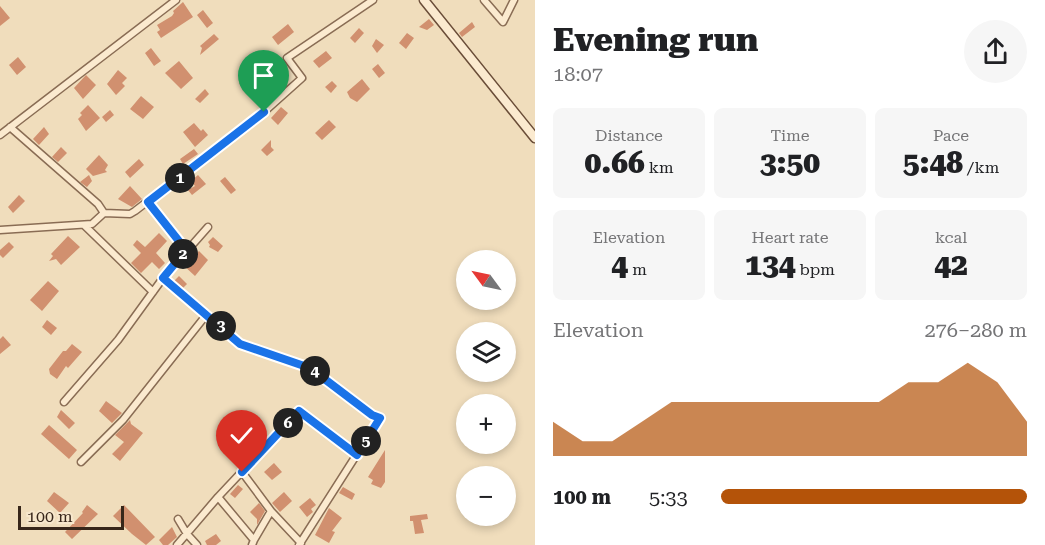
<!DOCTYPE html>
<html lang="en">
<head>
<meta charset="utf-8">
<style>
	:root { --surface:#fff; --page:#f6f6f6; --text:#202124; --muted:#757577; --accent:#b45309 }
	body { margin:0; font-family:"Roboto Serif",serif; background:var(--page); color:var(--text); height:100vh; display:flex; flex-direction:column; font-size:22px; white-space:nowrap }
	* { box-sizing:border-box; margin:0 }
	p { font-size:20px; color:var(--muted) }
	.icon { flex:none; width:33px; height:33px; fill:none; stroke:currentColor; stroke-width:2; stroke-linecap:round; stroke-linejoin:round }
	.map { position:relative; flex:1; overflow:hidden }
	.sheet { display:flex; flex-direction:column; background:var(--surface); width:510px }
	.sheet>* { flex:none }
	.needle { width:39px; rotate:303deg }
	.fabs { position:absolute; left:456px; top:250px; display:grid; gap:12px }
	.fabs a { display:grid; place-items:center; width:60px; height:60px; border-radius:50%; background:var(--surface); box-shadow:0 3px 9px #0003; font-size:30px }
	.scale { position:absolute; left:18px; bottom:15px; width:106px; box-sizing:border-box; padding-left:6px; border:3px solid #37261a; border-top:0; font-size:16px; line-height:21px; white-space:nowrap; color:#37261a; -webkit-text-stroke:4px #f7e7cc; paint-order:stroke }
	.pin { position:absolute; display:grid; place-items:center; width:51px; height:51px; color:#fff; margin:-62px -26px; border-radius:50% 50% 50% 0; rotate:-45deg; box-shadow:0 0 6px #0007 }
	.pin .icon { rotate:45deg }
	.km { position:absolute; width:30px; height:30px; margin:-15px; border-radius:50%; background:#222; color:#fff; font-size:16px; line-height:30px; text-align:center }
	.round { display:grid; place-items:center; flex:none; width:63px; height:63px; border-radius:32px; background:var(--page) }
	.headline { display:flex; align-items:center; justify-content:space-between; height:102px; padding:0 18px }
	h1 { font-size:33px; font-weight:800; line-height:45px }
	.metrics { display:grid; grid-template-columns:repeat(3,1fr); gap:9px; height:102px; padding:6px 18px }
	.metrics div { display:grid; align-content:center; border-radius:9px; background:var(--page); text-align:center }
	.metrics b { font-size:30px; font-weight:800 }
	.metrics small { font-size:16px; font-weight:400 }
	.metrics p { font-size:16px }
	.chart { height:168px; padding:12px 18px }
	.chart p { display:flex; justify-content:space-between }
	.chart svg { width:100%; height:108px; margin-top:6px; fill:var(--accent); opacity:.7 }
	ul { padding:0 18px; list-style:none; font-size:20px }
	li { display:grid; grid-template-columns:96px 72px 1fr; align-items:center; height:45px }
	li i { height:15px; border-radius:8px; background:var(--accent) }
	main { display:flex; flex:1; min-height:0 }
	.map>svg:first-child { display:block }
	.building { fill:#d1906f }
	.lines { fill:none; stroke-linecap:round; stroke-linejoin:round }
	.street-casing { stroke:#896c54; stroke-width:9 }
	.secondary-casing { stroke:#6a4d38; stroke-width:11 }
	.street { stroke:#fbeacf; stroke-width:6 }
	.secondary { stroke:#fbeacf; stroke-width:8 }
	.route-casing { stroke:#fff; stroke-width:12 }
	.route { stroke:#1a73e8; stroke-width:8 }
</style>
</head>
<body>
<main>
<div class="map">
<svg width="535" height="545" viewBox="0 0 535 545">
	<rect width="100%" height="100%" fill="#f0ddbc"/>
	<!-- building -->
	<path class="building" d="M183 2 193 17 161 38 157 32 160 30 157 25 172 16 174 13 173 11Z
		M0 6 10 18 0 26Z
		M203 10 213 23 207 28 197 15Z
		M429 19 434 25 427 30 419 27Z
		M472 22 475 27 462 37 459 33Z
		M288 24 294 32 278 45 272 37Z
		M359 28 364 33 355 43 350 38Z
		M407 33 414 38 406 49 399 43Z
		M214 34 219 39 200 55 202 48 200 46Z
		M376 39 384 45 377 53 372 46Z
		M151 48 161 61 154 66 145 53Z
		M326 51 332 58 319 68 313 61Z
		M18 57 26 67 17 75 9 65Z
		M179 61 193 78 181 89 165 73Z
		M378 64 385 73 379 78 372 69Z
		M118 70 127 78 122 83 125 86 116 95 107 84Z
		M252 73 260 84 247 94 239 83Z
		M86 75 96 85 83 99 74 88Z
		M362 79 370 89 357 102 350 98 347 92Z
		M332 81 337 86 331 93 325 87Z
		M205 89 209 94 200 103 195 99Z
		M141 96 154 107 143 119 130 109Z
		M88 105 100 118 86 131 78 119 82 115 80 113Z
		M281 107 288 113 278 125 271 118Z
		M110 110 114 115 106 122 102 117Z
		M329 120 336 127 322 140 315 133Z
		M194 123 201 131 203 129 208 135 195 147 183 132Z
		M44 127 49 134 39 145 33 139Z
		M271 140V147L274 150 267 156 261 150Z
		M61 147 67 153 58 162 52 157Z
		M194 149 198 154 183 164 180 159Z
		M99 155 108 165 105 170 107 172 93 176 86 169Z
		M139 159 144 165 130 178 125 172Z
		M89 175 92 181 87 187 80 182Z
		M198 175 206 184 192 195 188 190 195 186 191 181Z
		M225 177 236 190 231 194 220 181Z
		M130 186 142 199 132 207 118 199Z
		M19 195 25 201 13 213 8 207Z
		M159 233 167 241 156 253 165 263 159 269 152 262 141 273 131 263 141 253 133 245 137 240 145 247Z
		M68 236 80 247 61 265 56 259 49 261 53 256 51 254Z
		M213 237 223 246 218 252 209 247 210 245 208 242Z
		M9 242 14 247 3 258 0 255V250Z
		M199 251 208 260 195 276 182 264 188 257 191 259Z
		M179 276 187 284 183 288 174 281Z
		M48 281 59 291 42 311 30 300Z
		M47 320 57 328 51 335 42 327Z
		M3 336 11 345 0 354V339Z
		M72 344 82 352 68 368 66 366 57 379 50 374 49 369 63 351H66Z
		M106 401 122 413 112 423 99 411Z
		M61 410 75 423 69 429 57 417Z
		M130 420 131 424 143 433 120 461 112 454 124 442 115 435Z
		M49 425 77 450 69 459 41 434Z
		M385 450V482L381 488 371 484 373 480 368 477Z
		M274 463 282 472 272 480 264 472Z
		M238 485 243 489 235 498 230 494Z
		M343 487 355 494 352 500 339 493Z
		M54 492 69 503 60 513 47 501Z
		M284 492 292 501 280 512 272 503Z
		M310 498 316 505 311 509 313 512 307 517 299 507Z
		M259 503 265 511 257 525V519L250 512Z
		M87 505 98 514 72 539 65 532 83 513 82 512Z
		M124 505 155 537 146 545 132 534 113 516Z
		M329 508 342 518 332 531 335 532 329 543 315 535Z
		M427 514 428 519 421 520 424 533 415 534 413 521H410V516Z
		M172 527 177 537 168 545H163L159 540Z
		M216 534 221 541 216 545H207L205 541Z"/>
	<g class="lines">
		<defs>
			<path id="street" d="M484 0 503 22 514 0
				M10 127 98 204 104 213
				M0 135 176 0
				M148 202 186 250
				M84 225 153 292
				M0 230 92 224 104 213 130 214 135 211 264 112 302 78 287 58 373 0
				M163 278 240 344 310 368 372 415 380 418 299 545
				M64 402 118 340 163 278 208 227
				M81 462 123 420 207 314
				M242 472 271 511 254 540
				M218 497 254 540 252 545
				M271 511 301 543
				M178 519 187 534 197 545
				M177 545 218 497 299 411 357 455"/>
			<path id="secondary" d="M424 0 535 138"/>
		</defs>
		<!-- street casing -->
		<use href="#street" class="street-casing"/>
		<!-- secondary casing -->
		<use href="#secondary" class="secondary-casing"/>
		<!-- street -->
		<use href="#street" class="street"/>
		<!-- secondary -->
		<use href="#secondary" class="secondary"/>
	</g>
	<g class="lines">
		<defs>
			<path id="route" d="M242 472 299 411 357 455 380 418 372 415 310 368 240 344 163 278 186 250 148 202 264 112"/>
		</defs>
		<!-- route casing -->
		<use href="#route" class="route-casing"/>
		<!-- route -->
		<use href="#route" class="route"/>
	</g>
</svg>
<div class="fabs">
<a><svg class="needle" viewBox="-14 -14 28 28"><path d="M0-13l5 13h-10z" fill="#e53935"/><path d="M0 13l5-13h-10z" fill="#757577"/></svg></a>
<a><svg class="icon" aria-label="layers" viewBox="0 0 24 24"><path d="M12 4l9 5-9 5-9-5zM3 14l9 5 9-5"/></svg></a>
<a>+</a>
<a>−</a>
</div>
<div class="scale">100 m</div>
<div class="pin" style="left:264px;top:112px;background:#1e9e55"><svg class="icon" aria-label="arrive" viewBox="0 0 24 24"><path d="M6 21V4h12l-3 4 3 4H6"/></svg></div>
<div class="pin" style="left:242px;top:472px;background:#d93025"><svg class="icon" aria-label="check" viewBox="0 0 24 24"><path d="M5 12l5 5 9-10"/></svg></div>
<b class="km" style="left:180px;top:178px">1</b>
<b class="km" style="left:183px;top:254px">2</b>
<b class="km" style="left:221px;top:326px">3</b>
<b class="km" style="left:315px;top:371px">4</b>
<b class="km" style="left:366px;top:441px">5</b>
<b class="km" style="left:288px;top:423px">6</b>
</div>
<section class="sheet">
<div class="headline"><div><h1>Evening run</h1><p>18:07</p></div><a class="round"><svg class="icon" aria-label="share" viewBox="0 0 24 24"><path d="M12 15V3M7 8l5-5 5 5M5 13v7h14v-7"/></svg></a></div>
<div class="metrics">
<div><p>Distance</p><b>0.66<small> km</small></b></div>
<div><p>Time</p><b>3:50</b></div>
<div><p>Pace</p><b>5:48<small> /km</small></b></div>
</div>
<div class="metrics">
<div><p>Elevation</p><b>4<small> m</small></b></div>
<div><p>Heart rate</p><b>134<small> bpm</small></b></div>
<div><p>kcal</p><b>42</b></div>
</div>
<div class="chart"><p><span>Elevation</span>276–280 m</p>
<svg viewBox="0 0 160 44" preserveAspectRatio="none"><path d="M0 44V30L10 38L20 38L30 30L40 22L50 22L60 22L70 22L80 22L90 22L100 22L110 22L120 14L130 14L140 6L150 14L160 30V44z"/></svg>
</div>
<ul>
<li><b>100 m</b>5:33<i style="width:100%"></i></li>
</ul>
</section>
</main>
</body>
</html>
